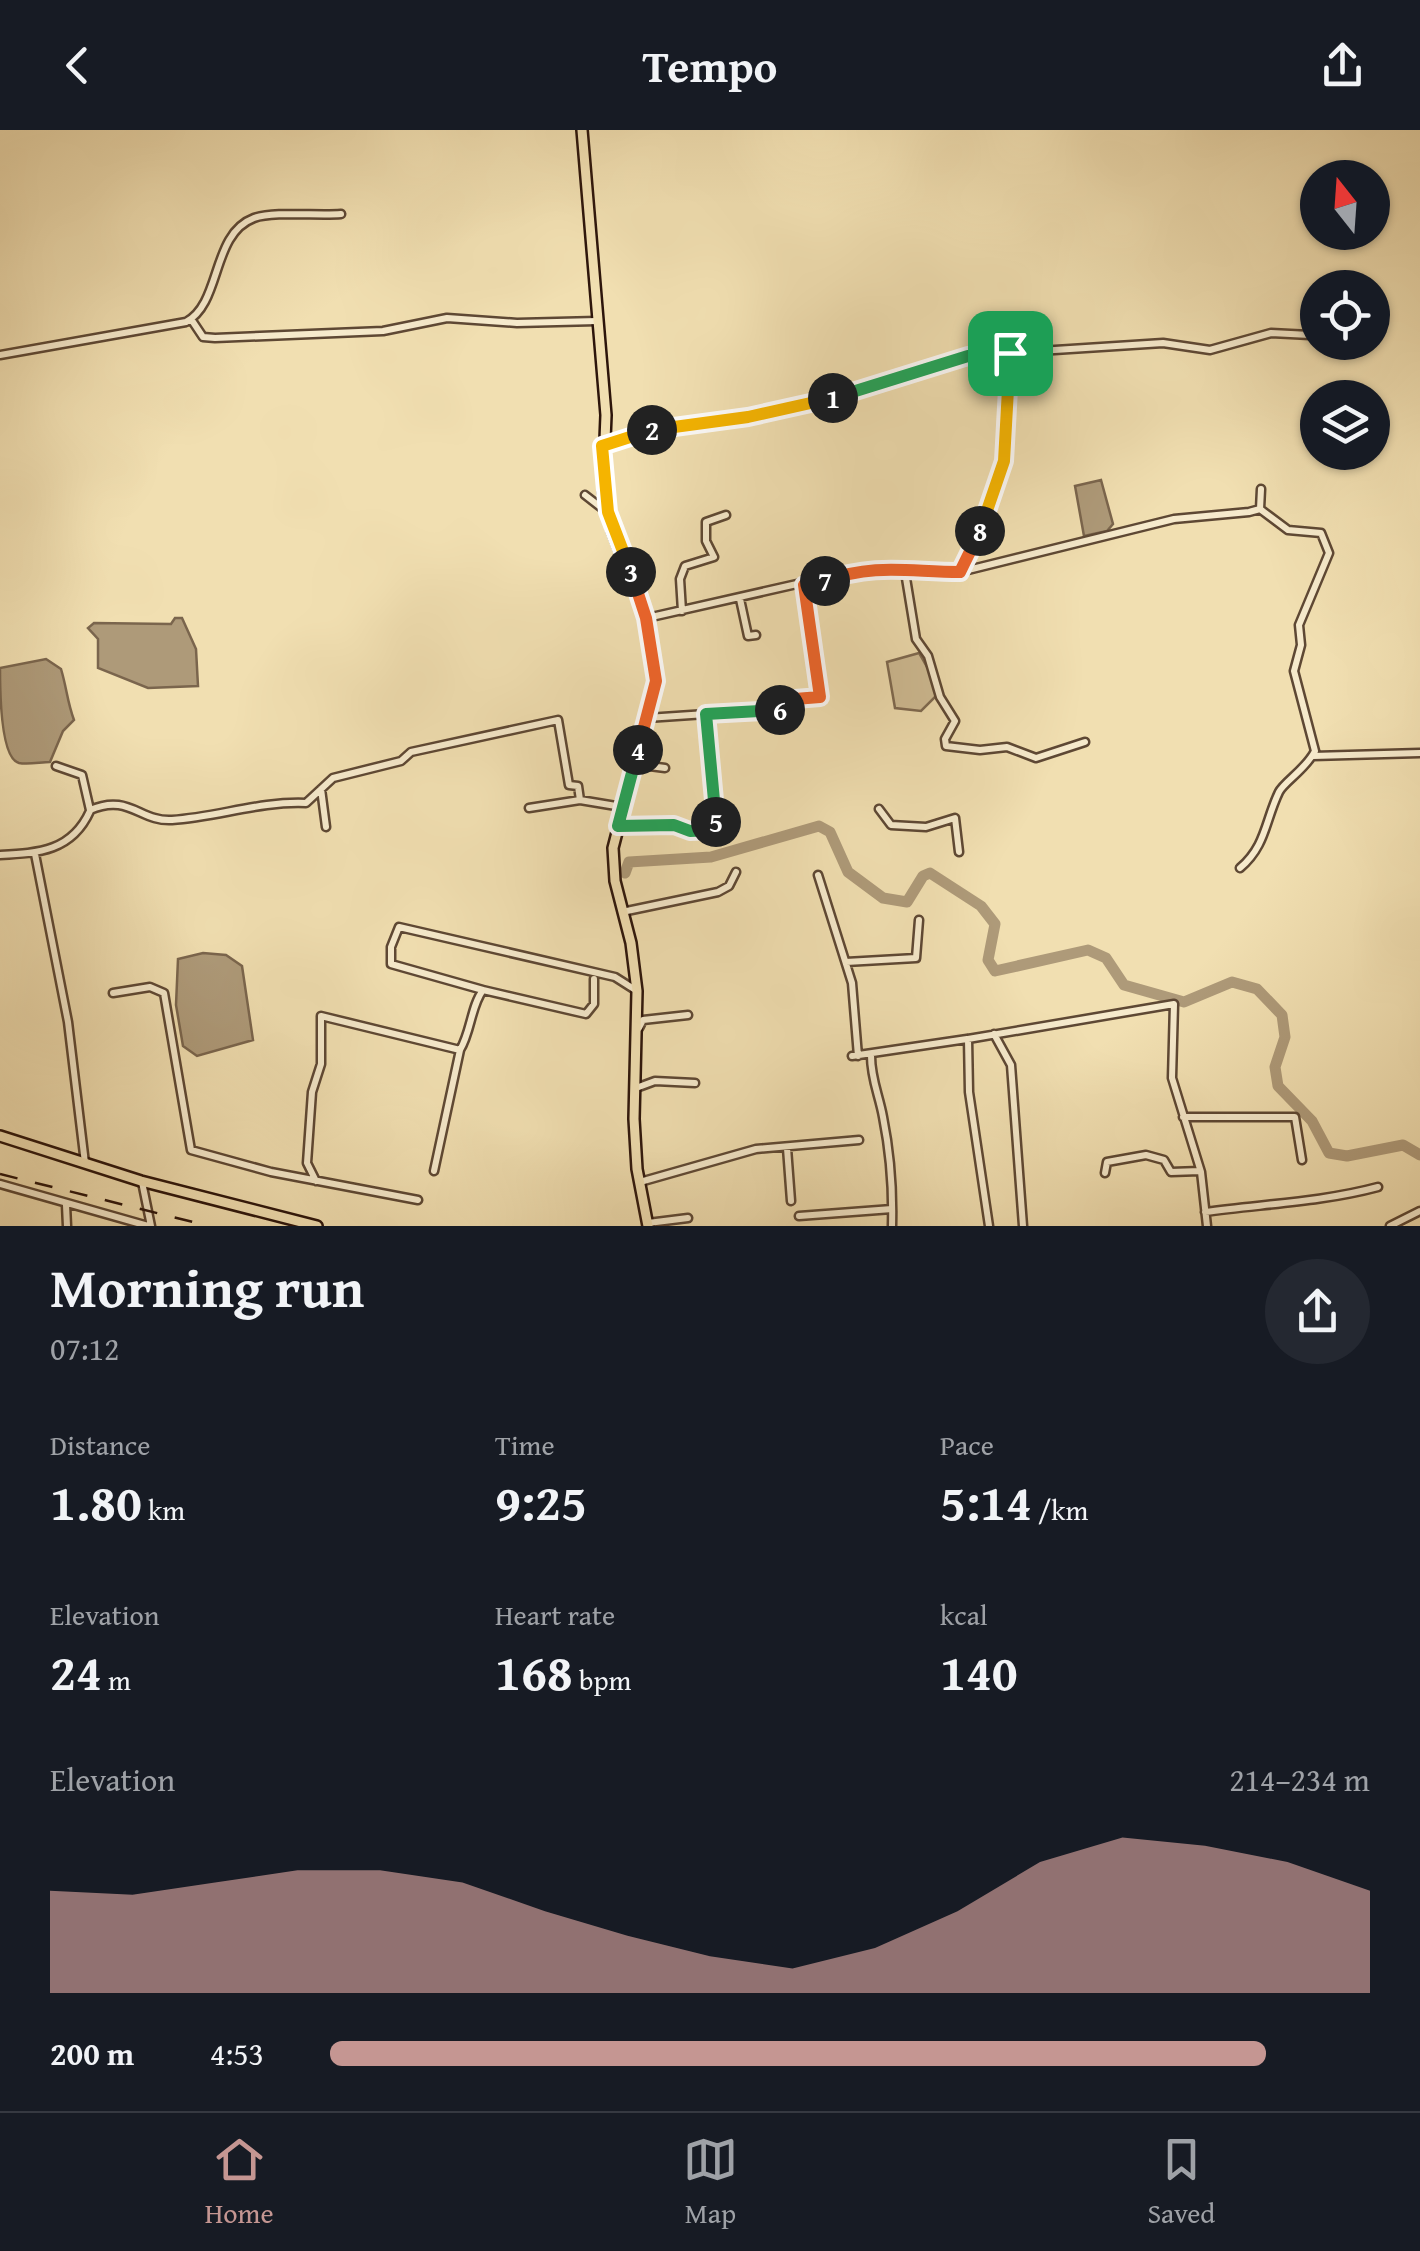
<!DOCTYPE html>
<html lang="en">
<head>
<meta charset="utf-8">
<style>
	:root { --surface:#171b24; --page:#242831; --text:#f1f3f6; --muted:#9ea1a6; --line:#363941; --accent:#c59692 }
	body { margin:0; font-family:"Gentium Book Plus",serif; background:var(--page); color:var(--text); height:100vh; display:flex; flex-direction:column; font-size:38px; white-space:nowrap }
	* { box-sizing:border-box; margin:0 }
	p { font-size:32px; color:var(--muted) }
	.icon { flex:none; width:55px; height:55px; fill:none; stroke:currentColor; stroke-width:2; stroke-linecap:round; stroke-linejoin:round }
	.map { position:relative; height:1096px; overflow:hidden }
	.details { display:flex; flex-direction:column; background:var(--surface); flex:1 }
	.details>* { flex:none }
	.needle { width:65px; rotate:343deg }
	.controls { position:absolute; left:1300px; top:30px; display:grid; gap:20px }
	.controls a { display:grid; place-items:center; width:90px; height:90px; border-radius:50%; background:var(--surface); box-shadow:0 2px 8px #0004; font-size:50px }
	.pin { position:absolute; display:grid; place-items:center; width:85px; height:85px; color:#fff; margin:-42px; border-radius:20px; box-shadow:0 5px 15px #0006 }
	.km { position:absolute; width:50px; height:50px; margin:-25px; border-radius:50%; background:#222; color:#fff; font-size:28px; line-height:50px; text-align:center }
	.round { display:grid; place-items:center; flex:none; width:105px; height:105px; border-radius:52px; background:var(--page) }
	.headline { display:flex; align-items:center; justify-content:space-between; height:170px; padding:0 50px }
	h1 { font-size:55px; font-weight:600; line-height:75px }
	.figures { display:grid; grid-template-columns:repeat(3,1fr); gap:15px; height:170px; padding:10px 50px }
	.figures div { display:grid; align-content:center }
	.figures b { font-size:50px; font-weight:600 }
	.figures small { font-size:28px; font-weight:400 }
	.figures p { font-size:28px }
	.chart { height:280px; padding:20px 50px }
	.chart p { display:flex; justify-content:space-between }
	.chart svg { width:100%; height:180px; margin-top:10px; fill:var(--accent); opacity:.7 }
	ul { padding:0 50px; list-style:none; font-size:32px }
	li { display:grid; grid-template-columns:160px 120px 1fr; align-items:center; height:75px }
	li i { height:25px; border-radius:12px; background:var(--accent) }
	header { display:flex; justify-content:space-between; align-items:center; height:130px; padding:0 50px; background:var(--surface); font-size:45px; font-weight:600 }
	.menu { display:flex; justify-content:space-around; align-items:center; height:140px; border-top:2px solid var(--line); background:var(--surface); font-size:28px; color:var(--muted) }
	.menu a { display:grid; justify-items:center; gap:5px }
	.menu .on { color:var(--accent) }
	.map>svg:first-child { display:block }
	.green { fill:#d0bd95; stroke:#7e6950; stroke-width:2.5 }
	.water { fill:#ae9a79; stroke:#7a654d; stroke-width:2.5 }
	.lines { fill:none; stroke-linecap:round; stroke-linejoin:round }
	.river { stroke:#ae9a79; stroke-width:11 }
	.minor-casing { stroke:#5e4834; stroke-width:11 }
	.major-casing { stroke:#2d150b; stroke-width:14 }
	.minor { stroke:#f6eacc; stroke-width:6 }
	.major { stroke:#f1dfb1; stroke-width:9 }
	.rail { stroke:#2d150b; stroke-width:2.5; stroke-dasharray:18 18; stroke-linecap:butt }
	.split-1-casing { stroke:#fff; stroke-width:20 }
	.split-2-casing { stroke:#fff; stroke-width:20 }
	.split-3-casing { stroke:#fff; stroke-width:20 }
	.split-4-casing { stroke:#fff; stroke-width:20 }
	.split-5-casing { stroke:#fff; stroke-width:20 }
	.split-6-casing { stroke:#fff; stroke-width:20 }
	.split-7-casing { stroke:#fff; stroke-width:20 }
	.split-8-casing { stroke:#fff; stroke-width:20 }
	.split-9-casing { stroke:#fff; stroke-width:20 }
	.split-1 { stroke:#22a559; stroke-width:12 }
	.split-2 { stroke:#f5b400; stroke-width:12 }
	.split-3 { stroke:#f5b400; stroke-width:12 }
	.split-4 { stroke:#f0652b; stroke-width:12 }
	.split-5 { stroke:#22a559; stroke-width:12 }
	.split-6 { stroke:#22a559; stroke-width:12 }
	.split-7 { stroke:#f0652b; stroke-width:12 }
	.split-8 { stroke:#f0652b; stroke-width:12 }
	.split-9 { stroke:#f5b400; stroke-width:12 }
</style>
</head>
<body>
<header><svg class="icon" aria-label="back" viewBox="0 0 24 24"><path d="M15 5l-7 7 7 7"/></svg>Tempo<svg class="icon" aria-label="share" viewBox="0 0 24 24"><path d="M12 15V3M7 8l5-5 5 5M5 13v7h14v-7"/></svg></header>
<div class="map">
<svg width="1420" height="1096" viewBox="0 0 1420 1096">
	<rect width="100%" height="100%" fill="#f1dfb1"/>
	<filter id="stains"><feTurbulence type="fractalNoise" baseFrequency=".002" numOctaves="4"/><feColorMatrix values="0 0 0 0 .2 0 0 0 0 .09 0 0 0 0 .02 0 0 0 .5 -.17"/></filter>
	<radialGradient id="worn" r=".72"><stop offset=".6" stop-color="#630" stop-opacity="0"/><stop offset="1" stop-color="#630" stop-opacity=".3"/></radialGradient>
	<!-- green -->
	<path class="green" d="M919 523 935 551 936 566 921 581 895 578 887 532Z"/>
	<!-- water -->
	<path class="water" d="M1101 350 1113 394 1107 401 1084 406 1075 356Z
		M175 488H182L196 519 198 556 148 558 98 538V509L88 498 94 493 171 494Z
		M46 529 61 539C67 559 67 571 74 590L63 601 50 632C41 632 28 635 19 633 0 628 0 560 0 538Z
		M203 823 226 825 242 836 253 910 197 926 183 916 176 875 178 829Z"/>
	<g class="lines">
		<!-- river -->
		<path class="river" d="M625 743 629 732 711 727 819 696 830 702 848 742 883 768 907 772 923 746 930 743 981 776 995 794 988 830 995 841 1088 820 1106 828 1124 855 1184 872 1232 852 1257 859 1282 885 1285 907 1275 937 1278 956 1312 991 1329 1023 1347 1026 1403 1015 1420 1025"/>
		<defs>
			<path id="minor" d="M191 189 203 207 215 208 383 201 447 188 517 193 597 191
				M0 225 186 192C222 173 211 104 254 88 274 81 318 86 341 84
				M603 316C682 291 765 287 845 266 901 251 952 228 1009 223
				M585 365 607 382
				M904 436 916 509 928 526 940 567 955 591 945 609 946 616 980 620 1007 617 1036 628 1085 612
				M960 441 999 353 1009 223 1163 213 1210 220 1271 203 1310 205
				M740 469 748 506 756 505
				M682 481 680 449 685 436 714 427 706 411V392L726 385
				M647 488 850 442H878L904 436 960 442 1174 389 1249 382 1260 379 1261 359
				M706 584 793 580 795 569 819 567 804 455
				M1313 626 1420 623
				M634 634 665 638
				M56 636 82 645 90 680C129 663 140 692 172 690 218 687 260 671 306 673L333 648 401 631 411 622 558 590 569 655 578 656 580 670
				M321 659 326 697
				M529 678 580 670 622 677
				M879 679 891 695 926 697 955 688 959 722
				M619 697 674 695 691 701 711 700 717 690 706 584 647 588
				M35 724 68 892 85 1033
				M0 725C39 723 72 721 90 681
				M1240 738C1266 716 1265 691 1279 662 1284 652 1306 639 1315 621L1294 541 1301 515 1299 495 1329 423 1321 403 1288 400 1260 379
				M818 745 852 853 858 926
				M622 782 718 762 729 756 736 742
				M846 832 916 828 919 790
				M483 860 391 834V817L399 797 615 847 637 861
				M113 863 150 857 164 863 191 1020 271 1042 418 1070
				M639 898 643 890 688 885
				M994 904 1011 935 1023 1096
				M460 920C471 902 471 876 483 860L586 884 594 874V849
				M852 926 967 909
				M871 926C871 949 879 965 883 987 890 1022 893 1060 892 1096
				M636 958 655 951 695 953
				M1183 987H1295L1302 1030
				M787 1018 791 1071
				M1105 1043 1107 1032 1146 1025 1164 1030 1171 1042 1200 1041
				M316 1051 307 1033 312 962 321 934V886L460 920 434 1041
				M142 1052 151 1096
				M640 1052 756 1019 859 1010
				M0 1054 148 1096
				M66 1075 67 1096
				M1205 1082C1263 1074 1322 1072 1378 1057
				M799 1086 892 1079
				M648 1093 688 1088
				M989 1096 969 962 968 909 1174 874 1172 948 1201 1042 1207 1096
				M1390 1096 1420 1081"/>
			<path id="major" d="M582 0 606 285 603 360 612 400 646 488 656 551 613 718 615 751 631 813 637 861 634 989 637 1039 648 1096
				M0 1006 141 1051 317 1096"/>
		</defs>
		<!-- minor casing -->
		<use href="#minor" class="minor-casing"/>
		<!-- major casing -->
		<use href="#major" class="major-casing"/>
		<!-- minor -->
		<use href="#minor" class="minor"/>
		<!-- major -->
		<use href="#major" class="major"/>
		<!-- rail -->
		<path class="rail" d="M0 1044 209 1096"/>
	</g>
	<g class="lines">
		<defs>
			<path id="split-1" d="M833 268 968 226 1010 223"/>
			<path id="split-2" d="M652 300 748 287 833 268"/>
			<path id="split-3" d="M631 442 608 382 602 316 652 300"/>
			<path id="split-4" d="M631 442 646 488 656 551 638 620"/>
			<path id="split-5" d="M638 620 618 696 674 695 690 701 711 700 716 692"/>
			<path id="split-6" d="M716 692 706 584 780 580"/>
			<path id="split-7" d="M780 580H792L795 569 820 567 804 455 825 451"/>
			<path id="split-8" d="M825 451C875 433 909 442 960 442L980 401"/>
			<path id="split-9" d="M980 401 1004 331 1010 223"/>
		</defs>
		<!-- split-1 casing -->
		<use href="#split-1" class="split-1-casing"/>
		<!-- split-2 casing -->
		<use href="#split-2" class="split-2-casing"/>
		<!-- split-3 casing -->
		<use href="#split-3" class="split-3-casing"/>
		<!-- split-4 casing -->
		<use href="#split-4" class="split-4-casing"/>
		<!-- split-5 casing -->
		<use href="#split-5" class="split-5-casing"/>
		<!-- split-6 casing -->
		<use href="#split-6" class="split-6-casing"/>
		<!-- split-7 casing -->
		<use href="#split-7" class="split-7-casing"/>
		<!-- split-8 casing -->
		<use href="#split-8" class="split-8-casing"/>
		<!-- split-9 casing -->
		<use href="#split-9" class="split-9-casing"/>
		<!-- split-1 -->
		<use href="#split-1" class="split-1"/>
		<!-- split-2 -->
		<use href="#split-2" class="split-2"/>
		<!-- split-3 -->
		<use href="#split-3" class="split-3"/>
		<!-- split-4 -->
		<use href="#split-4" class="split-4"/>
		<!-- split-5 -->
		<use href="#split-5" class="split-5"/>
		<!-- split-6 -->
		<use href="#split-6" class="split-6"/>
		<!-- split-7 -->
		<use href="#split-7" class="split-7"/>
		<!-- split-8 -->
		<use href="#split-8" class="split-8"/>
		<!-- split-9 -->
		<use href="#split-9" class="split-9"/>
	</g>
	<rect width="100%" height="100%" filter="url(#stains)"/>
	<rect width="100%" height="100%" fill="url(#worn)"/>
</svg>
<div class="controls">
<a><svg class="needle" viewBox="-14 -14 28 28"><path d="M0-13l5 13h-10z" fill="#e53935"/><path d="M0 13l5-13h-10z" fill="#9ea1a6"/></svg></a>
<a><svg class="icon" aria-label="locate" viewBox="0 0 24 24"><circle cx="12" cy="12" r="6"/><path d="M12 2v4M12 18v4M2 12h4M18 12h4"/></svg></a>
<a><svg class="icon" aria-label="layers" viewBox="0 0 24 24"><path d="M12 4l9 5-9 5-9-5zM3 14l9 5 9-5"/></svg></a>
</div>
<div class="pin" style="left:1010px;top:223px;background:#1e9e55"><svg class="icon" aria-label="arrive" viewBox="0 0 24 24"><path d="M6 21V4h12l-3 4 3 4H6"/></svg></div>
<b class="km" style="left:833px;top:268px">1</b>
<b class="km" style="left:652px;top:300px">2</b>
<b class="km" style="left:631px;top:442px">3</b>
<b class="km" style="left:638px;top:620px">4</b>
<b class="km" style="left:716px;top:692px">5</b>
<b class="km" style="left:780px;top:580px">6</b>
<b class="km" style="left:825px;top:451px">7</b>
<b class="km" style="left:980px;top:401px">8</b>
</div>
<section class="details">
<div class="headline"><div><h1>Morning run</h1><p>07:12</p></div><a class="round"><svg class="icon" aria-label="share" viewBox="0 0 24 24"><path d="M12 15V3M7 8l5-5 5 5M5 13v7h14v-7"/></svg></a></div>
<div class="figures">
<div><p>Distance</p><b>1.80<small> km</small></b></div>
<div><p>Time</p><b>9:25</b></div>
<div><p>Pace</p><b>5:14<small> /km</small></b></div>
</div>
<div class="figures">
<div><p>Elevation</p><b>24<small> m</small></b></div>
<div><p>Heart rate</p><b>168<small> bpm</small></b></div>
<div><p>kcal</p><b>140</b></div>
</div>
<div class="chart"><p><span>Elevation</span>214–234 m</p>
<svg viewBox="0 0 160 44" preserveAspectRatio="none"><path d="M0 44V19L10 20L20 17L30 14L40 14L50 17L60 24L70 30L80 35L90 38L100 33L110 24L120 12L130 6L140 8L150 12L160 19V44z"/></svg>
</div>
<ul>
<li><b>200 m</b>4:53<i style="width:90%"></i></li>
</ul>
</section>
<nav class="menu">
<a class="on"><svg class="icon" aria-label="home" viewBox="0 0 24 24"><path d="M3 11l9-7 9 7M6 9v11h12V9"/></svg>Home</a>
<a><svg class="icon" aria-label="map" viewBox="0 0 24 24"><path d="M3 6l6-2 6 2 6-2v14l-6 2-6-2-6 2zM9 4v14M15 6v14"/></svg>Map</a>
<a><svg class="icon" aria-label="saved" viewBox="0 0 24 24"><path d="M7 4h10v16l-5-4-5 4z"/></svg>Saved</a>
</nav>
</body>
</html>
